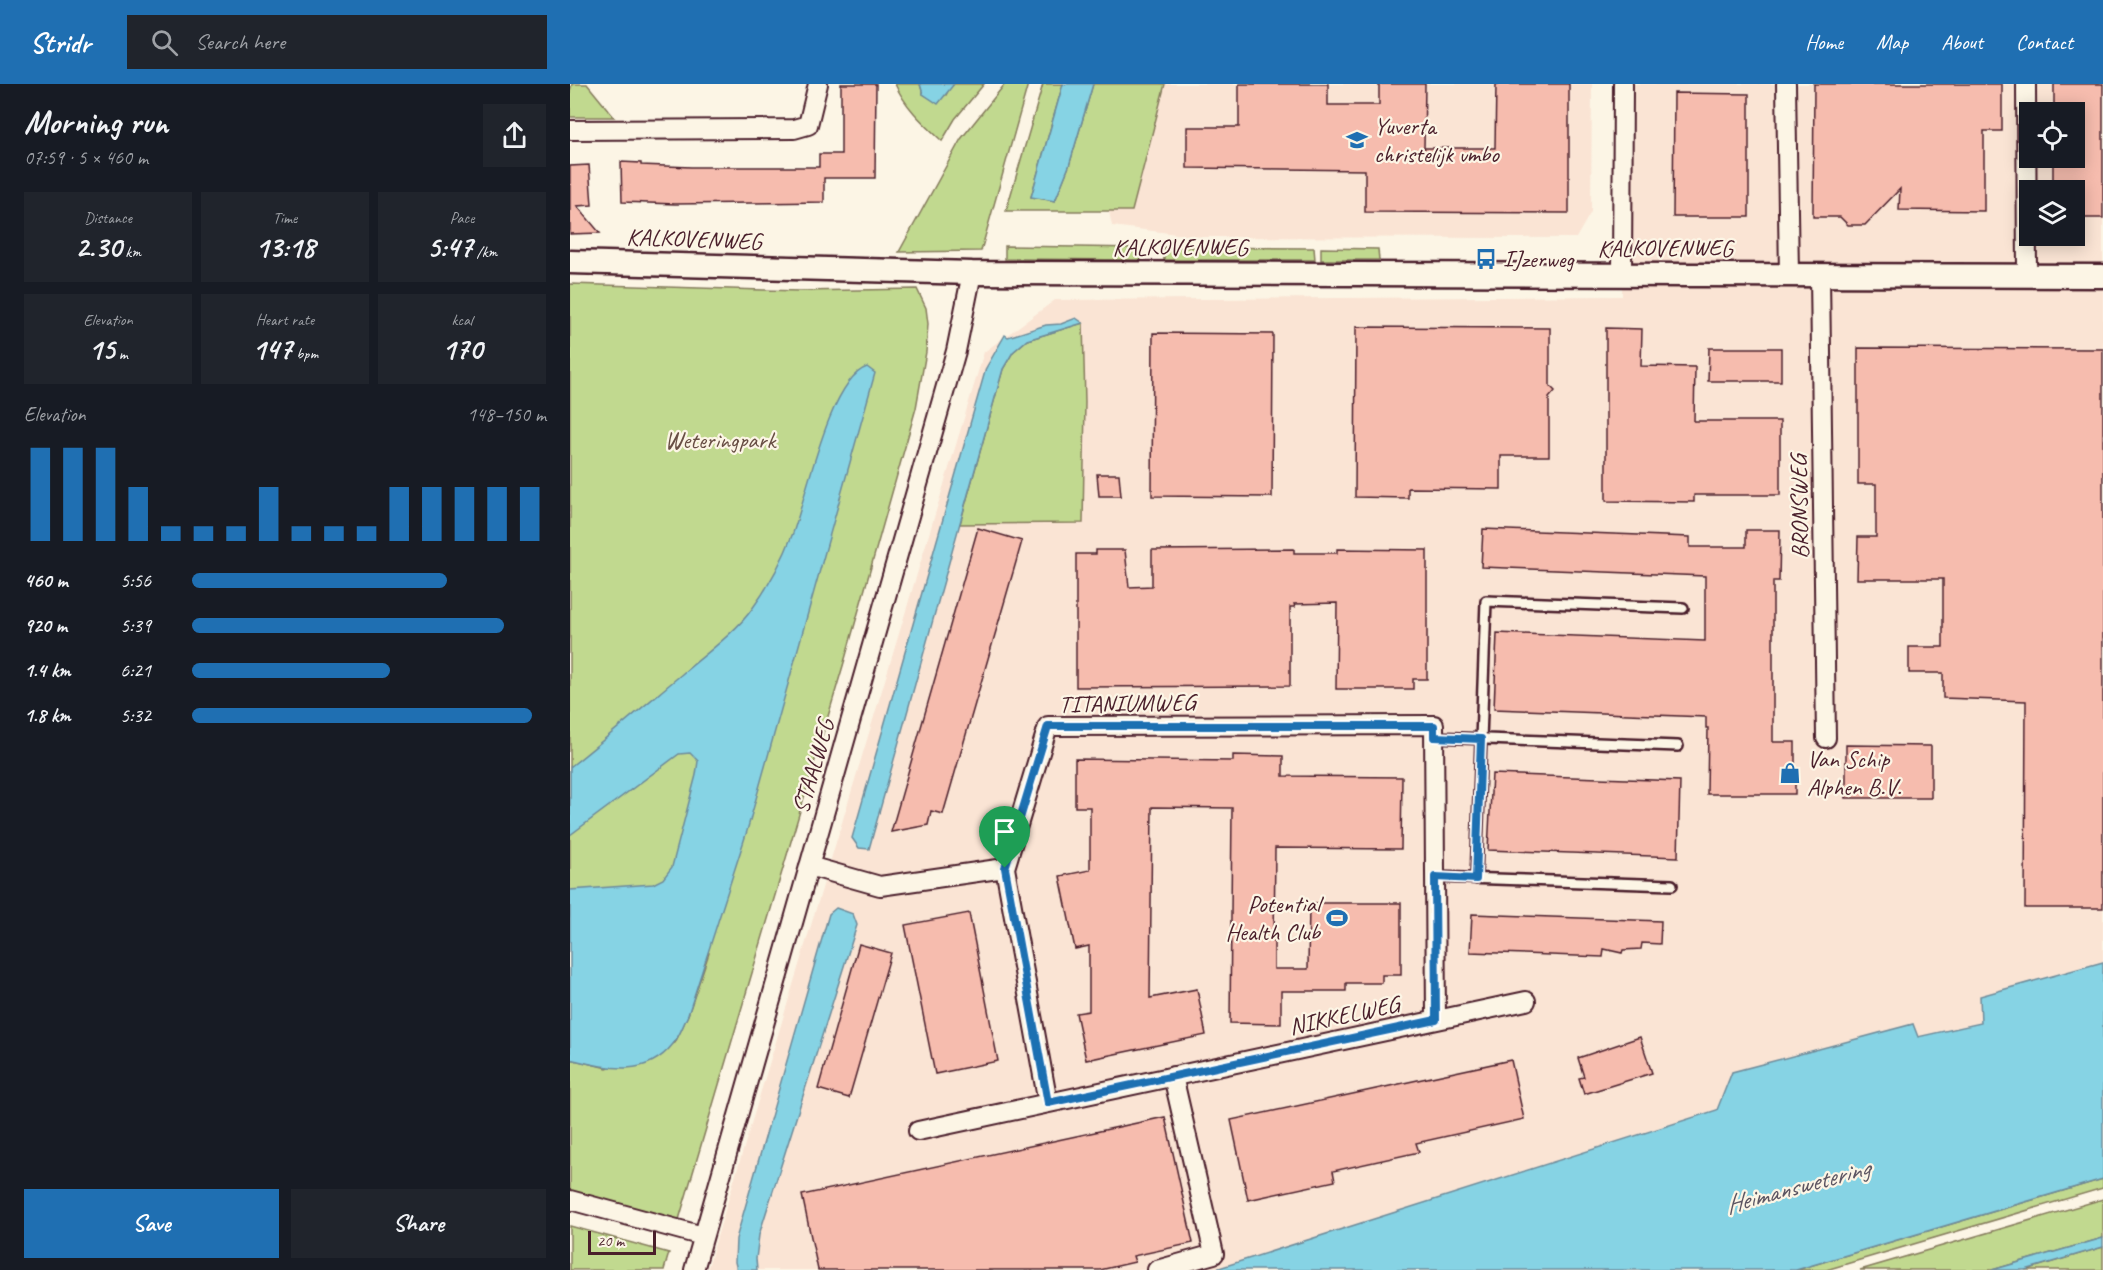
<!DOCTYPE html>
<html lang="en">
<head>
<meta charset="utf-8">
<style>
	:root { --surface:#171b24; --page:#20242c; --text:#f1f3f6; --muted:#9ea1a6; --accent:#1f6fb2 }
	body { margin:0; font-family:Caveat,sans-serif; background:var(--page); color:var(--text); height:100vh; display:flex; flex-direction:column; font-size:22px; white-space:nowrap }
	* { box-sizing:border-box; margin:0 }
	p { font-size:20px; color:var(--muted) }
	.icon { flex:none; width:33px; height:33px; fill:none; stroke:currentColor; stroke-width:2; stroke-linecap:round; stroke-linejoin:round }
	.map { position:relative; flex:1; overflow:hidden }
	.sheet { display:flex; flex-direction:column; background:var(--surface); width:570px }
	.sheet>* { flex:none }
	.fabs { position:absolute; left:1449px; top:18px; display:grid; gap:12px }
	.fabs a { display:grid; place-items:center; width:66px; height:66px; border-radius:0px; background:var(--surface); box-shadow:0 3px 15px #0003; font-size:30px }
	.scale { position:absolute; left:18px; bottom:15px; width:68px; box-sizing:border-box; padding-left:6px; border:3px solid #4a1f2b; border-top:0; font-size:16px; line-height:21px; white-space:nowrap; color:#4a1f2b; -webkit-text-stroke:4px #fcf5e5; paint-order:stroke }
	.pin { position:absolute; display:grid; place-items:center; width:51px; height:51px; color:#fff; margin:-62px -26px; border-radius:50% 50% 50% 0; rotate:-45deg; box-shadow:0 0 6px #0007 }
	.pin .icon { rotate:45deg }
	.round { display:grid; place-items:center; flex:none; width:63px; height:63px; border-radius:0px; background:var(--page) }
	.head { display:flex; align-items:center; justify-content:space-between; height:102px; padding:0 24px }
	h1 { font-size:33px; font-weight:800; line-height:45px }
	.figures { display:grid; grid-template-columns:repeat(3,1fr); gap:9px; height:102px; padding:6px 24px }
	.figures div { display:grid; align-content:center; border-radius:0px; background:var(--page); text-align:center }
	.figures b { font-size:30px; font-weight:800 }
	.figures small { font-size:16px; font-weight:400 }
	.figures p { font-size:16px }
	.chart { height:168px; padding:12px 24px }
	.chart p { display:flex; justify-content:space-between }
	.chart svg { width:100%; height:108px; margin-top:6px; stroke:var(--accent); stroke-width:6 }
	.cta { display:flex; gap:12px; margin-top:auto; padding:12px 24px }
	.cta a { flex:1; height:69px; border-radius:0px; background:var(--accent); color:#fff; font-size:24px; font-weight:800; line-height:69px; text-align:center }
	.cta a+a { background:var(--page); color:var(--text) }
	ul { padding:0 24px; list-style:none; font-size:20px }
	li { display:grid; grid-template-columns:96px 72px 1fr; align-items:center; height:45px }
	li i { height:15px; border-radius:8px; background:var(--accent) }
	header { display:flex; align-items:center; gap:36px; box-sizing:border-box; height:84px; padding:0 30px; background:var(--accent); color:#fff }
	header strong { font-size:28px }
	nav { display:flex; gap:33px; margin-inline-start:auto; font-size:21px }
	.search { width:420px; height:54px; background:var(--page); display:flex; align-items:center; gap:15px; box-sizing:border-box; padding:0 21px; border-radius:0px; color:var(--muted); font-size:22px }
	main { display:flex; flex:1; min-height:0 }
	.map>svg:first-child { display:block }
	.built { fill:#fae4d4; fill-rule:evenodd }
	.green { fill:#c1d98f; stroke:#867c5d; stroke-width:1.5 }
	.water { fill:#86d3e4; stroke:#6e8b9a; stroke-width:1.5 }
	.building { fill:#f6bcae; stroke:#4a1f2b; stroke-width:1.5 }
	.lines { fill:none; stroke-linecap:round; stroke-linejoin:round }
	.service-casing { stroke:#4a1f2b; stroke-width:14 }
	.minor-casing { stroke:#4a1f2b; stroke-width:22 }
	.tertiary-casing { stroke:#4a1f2b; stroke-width:27 }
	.service { stroke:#fcf5e5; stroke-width:9 }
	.minor { stroke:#fcf5e5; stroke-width:18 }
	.tertiary { stroke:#fcf5e5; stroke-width:22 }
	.route-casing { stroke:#fff; stroke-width:12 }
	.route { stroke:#1f6fb2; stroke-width:8 }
	.labels { text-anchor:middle; stroke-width:4.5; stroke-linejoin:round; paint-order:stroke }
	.poi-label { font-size:24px; fill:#4a1f2b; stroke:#fcf5e5; text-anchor:start }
	.street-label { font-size:24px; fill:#4a1f2b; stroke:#fcf5e5 }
	.park-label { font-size:24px; fill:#684e44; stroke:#fcf5e5 }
	.water-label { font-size:26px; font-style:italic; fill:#5c5562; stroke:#fcf5e5 }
</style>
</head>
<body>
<header>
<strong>Stridr</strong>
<div class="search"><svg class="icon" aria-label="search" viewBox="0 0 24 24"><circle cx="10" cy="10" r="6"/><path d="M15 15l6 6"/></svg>Search here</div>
<nav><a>Home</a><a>Map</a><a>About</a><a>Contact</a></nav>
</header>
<main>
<section class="sheet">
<div class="head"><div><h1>Morning run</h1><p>07:59 · 5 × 460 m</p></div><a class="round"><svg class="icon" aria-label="share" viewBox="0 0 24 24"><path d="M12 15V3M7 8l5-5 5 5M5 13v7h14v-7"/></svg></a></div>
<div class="figures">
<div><p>Distance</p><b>2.30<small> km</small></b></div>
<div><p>Time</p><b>13:18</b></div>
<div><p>Pace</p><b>5:47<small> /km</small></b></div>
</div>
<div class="figures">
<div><p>Elevation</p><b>15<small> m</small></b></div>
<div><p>Heart rate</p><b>147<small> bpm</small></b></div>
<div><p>kcal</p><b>170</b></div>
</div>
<div class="chart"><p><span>Elevation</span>148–150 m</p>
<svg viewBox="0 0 160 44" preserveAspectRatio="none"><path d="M5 44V6M15 44V6M25 44V6M35 44V22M45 44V38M55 44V38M65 44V38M75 44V22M85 44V38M95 44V38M105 44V38M115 44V22M125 44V22M135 44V22M145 44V22M155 44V22"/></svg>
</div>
<ul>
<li><b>460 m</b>5:56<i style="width:72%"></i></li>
<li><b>920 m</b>5:39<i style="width:88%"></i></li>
<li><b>1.4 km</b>6:21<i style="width:56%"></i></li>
<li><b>1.8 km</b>5:32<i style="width:96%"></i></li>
</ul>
<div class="cta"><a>Save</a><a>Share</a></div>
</section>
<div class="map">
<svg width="1533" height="1186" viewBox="0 0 1533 1186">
	<rect width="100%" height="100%" fill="#fcf5e5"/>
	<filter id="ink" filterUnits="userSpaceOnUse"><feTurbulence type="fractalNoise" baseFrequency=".0167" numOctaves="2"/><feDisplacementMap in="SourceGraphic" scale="12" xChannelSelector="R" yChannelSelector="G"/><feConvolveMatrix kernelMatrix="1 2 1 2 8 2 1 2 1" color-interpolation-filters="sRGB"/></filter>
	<g filter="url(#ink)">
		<!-- built -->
		<path class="built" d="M568 0H1022L1021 128 1006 154 632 153 542 142 536 113Z
			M1054 0H1533V878L1410 912 1411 939 1347 953 1343 940 1147 1026 643 1186H137L414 268 485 216 1052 212ZM1460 28H1504V74H1460ZM1460 106H1504V152H1460Z"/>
		<!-- green -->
		<path class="green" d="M2 0H17L44 33H0V7Z
			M325 0H350L353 10 362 15 376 11 380 3 384 0H414L385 35 372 57C353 39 336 24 325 0Z
			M435 0H458L411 167 329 168 391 55Z
			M473 0H493L461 113 485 117 499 82 523 0H595L562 127H436Z
			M435 162 572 164 571 176 435 175Z
			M594 163 744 164 745 176H594Z
			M751 164 808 165 809 176H751Z
			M0 200 229 207 347 205 356 224 358 240 356 268 346 324 275 575 108 1139 0 1108V975L37 984 105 959 118 931 139 869 0 833Z
			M513 239 515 318 513 439 390 440 433 285 443 268 457 256Z
			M1533 1095V1104L1256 1186H1226Z
			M1533 1115V1154L1422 1186H1290Z
			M0 1142 99 1169 94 1186H0Z
			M1533 1163V1186H1455H1456Z"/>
		<!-- water -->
		<path class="water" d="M350 0H384L368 20 353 10Z
			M493 0H523L499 82 485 117 461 113Z
			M506 234 513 239 457 256 443 268 433 285 299 765 289 764 282 754 416 284 435 251 438 253 476 241 491 240Z
			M297 283 305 289 177 747 118 931C113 941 110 952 103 960 76 995 37 984 0 975V806L83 800 93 795 102 783 126 691 128 677 120 669 109 670 0 751V683C38 653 75 621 112 590 133 572 167 547 182 525 199 502 213 475 223 449 236 413 260 295 297 283Z
			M266 824 283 830 287 841 189 1151 186 1175 187 1186H167L165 1178 166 1155 259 830Z
			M1533 878V1095L1226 1186H643L1147 1026 1162 988 1343 940 1348 953 1411 939 1410 912Z
			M1533 1154V1163L1455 1186H1422Z"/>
		<!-- building -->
		<path class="building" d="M271 0H306L305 94H254V118L105 120 52 118 51 78 71 79V81L121 83H249V70H271Z
			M669 0H758V21H809V0H855L854 64H925L926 0H999V129L795 128V86L617 84V43H669Z
			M1244 0H1432V47H1414V127L1329 126 1330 105 1295 141H1278L1270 133H1243Z
			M1484 0H1533V134H1504V106H1483V74H1504V28H1484Z
			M1104 9 1179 10V133H1103Z
			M19 81 22 121 7 122 30 149 0 150V82Z
			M786 243 980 244V302L985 307 979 314V372H931V405L838 404V414L785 413Z
			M1036 244 1072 245 1071 282 1125 283 1124 337H1210V411H1124V418L1036 417Z
			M583 249 703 250 702 413 582 412Z
			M1139 264H1211V297H1138Z
			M1288 264 1533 265V824H1455L1456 617 1373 614V589H1339V563H1373V495H1287L1288 453H1306V400H1288Z
			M527 390H549L551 412H529Z
			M408 444 452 457 446 478 373 730 361 727 358 741 321 748Z
			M913 445 1120 453V463H1176V446H1210L1209 497H1203V658H1225V710H1137L1138 644H1136V633L924 625 927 549 1135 557V492L911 483Z
			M724 465V469H767V465L857 466V595H843V605H766L767 519 724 520 725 523H720V602L506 603V470H526V466H555L559 503 582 502V466Z
			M1276 661 1361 662V714H1276Z
			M663 671 713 672V692L832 693 831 765 705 764 704 859V885H738L739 819H831V891H812V899H776V907H711V940L660 939 662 724 582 723 580 914 627 905 636 951 516 976 506 929 519 927V862L505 865 490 792 520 786V723H505V675L663 677Z
			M922 690 1110 697 1108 773 918 766Z
			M399 829 428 977 365 990 335 841Z
			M902 830 1091 837 1090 860 1072 859 1071 865 1053 866 1052 869 1034 865 1033 873 900 868Z
			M289 860 321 869 279 1014 248 1005Z
			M1070 953 1082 989 1014 1010 1009 994 1014 993 1008 974Z
			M941 976 954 1035 846 1059 849 1068 763 1087 765 1097 678 1116 661 1036Z
			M595 1033 623 1159 563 1172 565 1178 530 1186H248L232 1111Z"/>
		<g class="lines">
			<defs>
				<path id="service" d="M864 653 1108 662
					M865 793 1102 801
					M906 795 916 517 1113 524"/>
				<path id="minor" d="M1216 0 1219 191
					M1456 0 1457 192
					M0 46 224 45 238 41 248 0
					M1052 190 1053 0
					M1250 191 1256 654
					M239 782 310 802 435 784 478 642 864 641 866 936
					M435 784 478 1019
					M348 1047 956 917
					M0 1116 133 1152
					M124 1186 386 267 402 189
					M587 1186 644 1170 603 992"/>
				<path id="tertiary" d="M0 178 402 189 1533 192"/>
			</defs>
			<!-- service casing -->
			<use href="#service" class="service-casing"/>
			<!-- minor casing -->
			<use href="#minor" class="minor-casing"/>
			<!-- tertiary casing -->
			<use href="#tertiary" class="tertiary-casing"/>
			<!-- service -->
			<use href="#service" class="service"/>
			<!-- minor -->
			<use href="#minor" class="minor"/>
			<!-- tertiary -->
			<use href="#tertiary" class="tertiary"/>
		</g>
	</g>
	<g class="lines" filter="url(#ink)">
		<defs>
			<path id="route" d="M478 642H864V653L911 655 906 795 865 793 866 936 478 1019 435 784Z"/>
		</defs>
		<!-- route casing -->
		<use href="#route" class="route-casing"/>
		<!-- route -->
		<use href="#route" class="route"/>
	</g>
	<!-- icons -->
	<defs>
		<symbol id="school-bare" viewBox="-9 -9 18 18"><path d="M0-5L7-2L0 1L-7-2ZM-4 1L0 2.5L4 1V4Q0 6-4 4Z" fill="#1f6fb2" stroke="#fcf5e5" stroke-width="2.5" paint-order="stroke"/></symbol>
		<symbol id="bus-bare" viewBox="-9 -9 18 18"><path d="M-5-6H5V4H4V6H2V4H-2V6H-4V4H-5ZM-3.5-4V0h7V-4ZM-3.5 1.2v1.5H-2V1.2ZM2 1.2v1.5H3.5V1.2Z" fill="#1f6fb2" stroke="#fcf5e5" stroke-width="2.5" paint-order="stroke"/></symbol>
		<symbol id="shop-bare" viewBox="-9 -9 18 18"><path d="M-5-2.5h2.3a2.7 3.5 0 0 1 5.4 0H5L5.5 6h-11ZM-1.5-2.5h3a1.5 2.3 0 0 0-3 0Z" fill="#1f6fb2" stroke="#fcf5e5" stroke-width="2.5" paint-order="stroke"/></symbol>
		<symbol id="stadium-bare" viewBox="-9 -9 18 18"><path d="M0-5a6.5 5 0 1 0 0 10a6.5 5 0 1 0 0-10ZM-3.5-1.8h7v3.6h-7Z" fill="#1f6fb2" stroke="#fcf5e5" stroke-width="2.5" paint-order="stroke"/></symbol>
	</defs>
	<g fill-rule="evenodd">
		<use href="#school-bare" x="772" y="41" width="30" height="30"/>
		<use href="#bus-bare" x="901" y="160" width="30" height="30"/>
		<use href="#shop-bare" x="1205" y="674" width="30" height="30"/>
		<use href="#stadium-bare" x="752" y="819" width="30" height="30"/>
	</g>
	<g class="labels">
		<!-- poi labels -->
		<g class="poi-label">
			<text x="804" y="50">Yuverta<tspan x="804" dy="28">christelijk vmbo</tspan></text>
			<text x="933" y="183">IJzerweg</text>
			<text x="1237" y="683">Van Schip<tspan x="1237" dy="28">Alphen B.V.</tspan></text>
			<text x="750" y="828" text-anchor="end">Potential<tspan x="750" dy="28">Health Club</tspan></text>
		</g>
		<!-- street labels -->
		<g class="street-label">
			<text transform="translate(124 155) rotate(2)" y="8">KALKOVENWEG</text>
			<text x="610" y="171">KALKOVENWEG</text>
			<text x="1095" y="172">KALKOVENWEG</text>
			<text transform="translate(1229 423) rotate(-91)" y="8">BRONSWEG</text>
			<text transform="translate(557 619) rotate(-1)" y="8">TITANIUMWEG</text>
			<text transform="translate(243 682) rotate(-74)" y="8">STAALWEG</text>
			<text transform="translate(774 931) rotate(-12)" y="8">NIKKELWEG</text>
		</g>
		<!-- park labels -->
		<g class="park-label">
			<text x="150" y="364">Weteringpark</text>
		</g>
		<!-- water labels -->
		<g class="water-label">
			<text transform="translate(1227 1102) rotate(-15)" y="9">Heimanswetering</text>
		</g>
	</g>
</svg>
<div class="fabs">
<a><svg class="icon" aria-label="locate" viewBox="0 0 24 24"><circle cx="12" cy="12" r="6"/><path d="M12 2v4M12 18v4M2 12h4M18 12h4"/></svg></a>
<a><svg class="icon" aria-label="layers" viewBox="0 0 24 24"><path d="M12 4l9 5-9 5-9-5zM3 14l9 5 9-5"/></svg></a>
</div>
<div class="scale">20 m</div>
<div class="pin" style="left:435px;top:784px;background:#1e9e55"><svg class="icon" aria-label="arrive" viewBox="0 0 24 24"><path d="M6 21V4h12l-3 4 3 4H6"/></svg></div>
</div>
</main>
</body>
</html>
